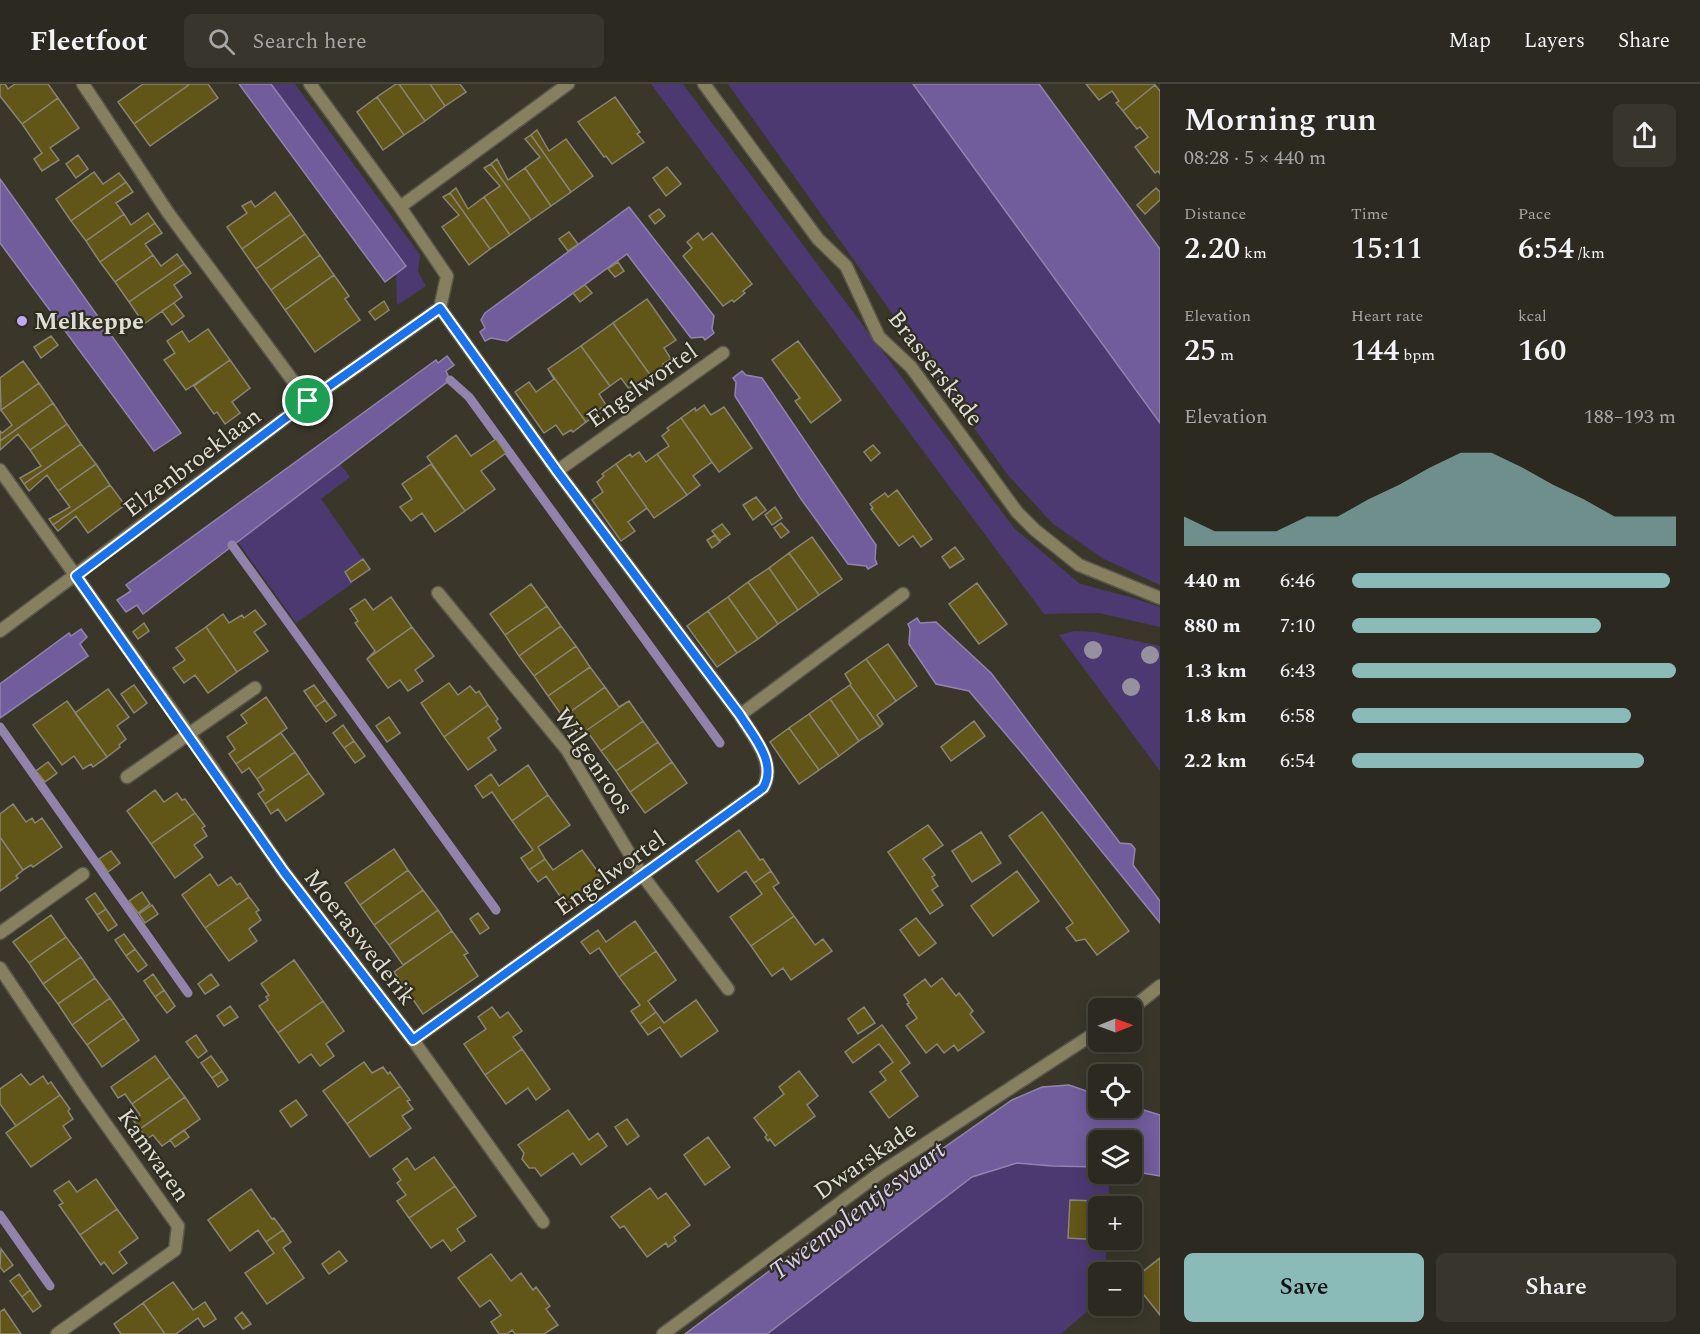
<!DOCTYPE html>
<html lang="en">
<head>
<meta charset="utf-8">
<style>
	:root { --surface:#2c2920; --page:#38352d; --text:#f1f3f6; --muted:#a6a6a5; --line:#48453e; --accent:#8bbbb9 }
	body { margin:0; font-family:Spectral,serif; background:var(--page); color:var(--text); height:100vh; display:flex; flex-direction:column; font-size:22px; white-space:nowrap }
	* { box-sizing:border-box; margin:0 }
	p { font-size:20px; color:var(--muted) }
	.icon { flex:none; width:33px; height:33px; fill:none; stroke:currentColor; stroke-width:2; stroke-linecap:round; stroke-linejoin:round }
	.map { position:relative; flex:1; overflow:hidden }
	.side { display:flex; flex-direction:column; background:var(--surface); width:540px }
	.side>* { flex:none }
	.needle { width:39px; rotate:89deg }
	.tools { position:absolute; left:1088px; top:914px; display:grid; gap:12px }
	.tools a { display:grid; place-items:center; width:54px; height:54px; border-radius:9px; background:var(--surface); box-shadow:0 3px 15px #0003,0 0 0 2px var(--line); font-size:30px }
	.pin { position:absolute; display:grid; place-items:center; width:51px; height:51px; color:#fff; margin:-26px; border:3px solid #fff; border-radius:50%; box-shadow:0 2px 6px #0007 }
	.round { display:grid; place-items:center; flex:none; width:63px; height:63px; border-radius:9px; background:var(--page) }
	.summary { display:flex; align-items:center; justify-content:space-between; height:102px; padding:0 24px }
	h1 { font-size:33px; font-weight:600; line-height:45px }
	.figures { display:grid; grid-template-columns:repeat(3,1fr); gap:9px; height:102px; padding:6px 24px }
	.figures div { display:grid; align-content:center }
	.figures b { font-size:30px; font-weight:600 }
	.figures small { font-size:16px; font-weight:400 }
	.figures p { font-size:16px }
	.chart { height:168px; padding:12px 24px }
	.chart p { display:flex; justify-content:space-between }
	.chart svg { width:100%; height:108px; margin-top:6px; fill:var(--accent); opacity:.7 }
	.button { display:flex; gap:12px; margin-top:auto; padding:12px 24px }
	.button a { flex:1; height:69px; border-radius:9px; background:var(--accent); color:#111; font-size:24px; font-weight:600; line-height:69px; text-align:center }
	.button a+a { background:var(--page); color:var(--text) }
	ul { padding:0 24px; list-style:none; font-size:20px }
	li { display:grid; grid-template-columns:96px 72px 1fr; align-items:center; height:45px }
	li i { height:15px; border-radius:8px; background:var(--accent) }
	header { display:flex; align-items:center; gap:36px; box-sizing:border-box; height:84px; padding:0 30px; background:var(--surface); border-bottom:2px solid var(--line) }
	header strong { font-size:28px }
	nav { display:flex; gap:33px; margin-inline-start:auto; font-size:21px }
	.search { width:420px; height:54px; background:var(--page); display:flex; align-items:center; gap:15px; box-sizing:border-box; padding:0 21px; border-radius:9px; color:var(--muted); font-size:22px }
	main { display:flex; flex:1; min-height:0 }
	.map>svg:first-child { display:block }
	.green { fill:#4d3971 }
	.water { fill:#715c9c; stroke:#9283ad; stroke-width:1.5 }
	.lines { fill:none; stroke-linecap:round; stroke-linejoin:round }
	.stream { stroke:#9283ad; stroke-width:9 }
	.building { fill:#615517; stroke:#888576; stroke-width:1.5 }
	.service-casing { stroke:#585549; stroke-width:15 }
	.minor-casing { stroke:#585549; stroke-width:15 }
	.service { stroke:#867f60; stroke-width:12 }
	.minor { stroke:#867f60; stroke-width:12 }
	.tree { fill:#97909f }
	.route-casing { stroke:#fff; stroke-width:12 }
	.route { stroke:#1a73e8; stroke-width:8 }
	.poi-dot { fill:#c0a8f4; stroke:#302d20; stroke-width:2 }
	.labels { text-anchor:middle; stroke-width:4.5; stroke-linejoin:round; paint-order:stroke }
	.poi-label { font-size:24px; font-weight:bold; fill:#dfded6; stroke:#302d20; text-anchor:start }
	.street-label { font-size:24px; fill:#dfded6; stroke:#302d20 }
	.water-label { font-size:26px; font-style:italic; fill:#d9cff4; stroke:#302d20 }
</style>
</head>
<body>
<header>
<strong>Fleetfoot</strong>
<div class="search"><svg class="icon" aria-label="search" viewBox="0 0 24 24"><circle cx="10" cy="10" r="6"/><path d="M15 15l6 6"/></svg>Search here</div>
<nav><a>Map</a><a>Layers</a><a>Share</a></nav>
</header>
<main>
<div class="map">
<svg width="1160" height="1250" viewBox="0 0 1160 1250">
	<rect width="100%" height="100%" fill="#3a372a"/>
	<!-- green -->
	<path class="green" d="M271 0H295L420 171 418 188 426 202 397 221 396 190 405 182Z
		M651 0H683L1014 444 1080 500 1130 513 1160 523V543L1099 529 1044 530Z
		M728 0H913L1160 339V501L1104 475 1053 440 1007 390Z
		M340 380 350 393 321 415 363 475 345 488 353 499 296 539 238 458Z
		M1075 547 1094 548 1160 562V687L1059 551Z
		M1017 1079 1052 1082 1098 1083V1089H1110L1108 1122H1098V1155H1107L1105 1188H1098V1218L1061 1250H767L972 1093Z"/>
	<!-- water -->
	<path class="water" d="M239 0H271L406 182 385 198Z
		M913 0H1039L1160 165V339Z
		M0 95 181 349 154 367 0 159Z
		M629 123 714 232 712 245 714 249 705 256 703 253 691 254 627 170 507 257 491 254 485 257 480 248 485 244 481 236 485 229Z
		M447 272 454 281 446 287 450 296 143 530 137 521 126 528 117 516 131 507 126 501 436 276 438 279Z
		M742 287 746 291 762 294 876 461 875 475 877 480 868 485 866 482 848 480 801 415 735 312 736 298 733 294Z
		M917 534 920 539 936 538 991 589 1120 759 1131 760 1135 765 1133 781 1160 817V839L1022 669 969 607 936 600 909 560 910 545 908 540Z
		M81 545 87 553 80 560 88 572 0 634V600L69 549 71 552Z
		M1069 1001 1098 1011V1023L1131 1022 1160 1031V1092L1131 1087V1056H1098V1083L1052 1082 1017 1079 972 1093 767 1250H685L792 1170 1012 1016 1042 1003Z"/>
	<g class="lines">
		<!-- stream -->
		<path class="stream" d="M450 296 469 313 720 659
			M232 461 496 826
			M0 643 188 909
			M0 1131 50 1202"/>
	</g>
	<!-- building -->
	<path class="building" d="M0 0H5L8 5 15 0H48L58 14 22 40 0 12Z
		M143 0H190L134 40 118 18Z
		M190 0H208L218 14 150 62 134 40Z
		M396 0H399L425 37 404 51 377 13Z
		M399 0H430L445 22 425 37Z
		M430 0H460L466 8 445 22Z
		M1086 0H1155V1L1123 27 1116 19 1119 17 1112 7 1099 16Z
		M1155 1 1160 7V90L1158 87 1155 89 1135 63 1148 53 1140 43 1137 45 1123 27Z
		M377 13 404 51 383 66 357 28Z
		M615 13 640 48 637 50 644 58 612 80 606 72 604 73 578 38Z
		M58 14 79 44 50 64 59 76 42 87 34 75 42 69 22 40Z
		M537 46 549 67 566 55 593 92 571 108 531 51Z
		M531 51 571 108 551 122 525 84 540 73 525 55Z
		M78 71 88 85 76 94 66 80Z
		M497 75 508 96 525 84 551 122 531 136 491 80Z
		M491 80 531 136 510 151 484 113 500 102 484 84Z
		M667 83 681 100 666 112 653 94Z
		M94 88 103 100 119 89 126 98 71 137 56 115Z
		M126 98 133 108 116 119 124 130 86 157 71 137Z
		M456 104 468 125 484 113 510 151 490 165 450 109Z
		M1156 104 1160 108V116L1145 130 1137 121Z
		M275 108 291 130 242 165 227 143 247 129 242 122 251 117 255 123Z
		M450 109 490 165 469 181 442 143 459 131 443 113Z
		M659 125 665 132 655 140 649 132Z
		M148 129 155 139 100 178 86 157 124 130 131 141Z
		M291 130 305 150 256 185 242 165Z
		M155 139 162 149 145 160 153 171 115 198 100 178Z
		M569 148 578 160 568 167 559 155Z
		M698 149 703 156 712 149 752 200 743 207 745 209 734 218 732 216 723 222 683 172 692 164 687 158Z
		M305 150 320 171 271 206 256 185Z
		M177 170 184 180 129 218 115 198 153 171 161 182Z
		M320 171 334 191 285 226 271 206Z
		M618 178 624 187 615 193 608 185Z
		M184 180 191 189 174 201 182 213 144 240 129 218Z
		M334 191 349 212 345 215 360 236 315 268 285 226Z
		M585 201 592 209 580 218 573 209Z
		M647 215 676 256 664 264 671 275 663 280 665 283 651 292 613 239Z
		M384 217 389 226 375 236 369 228Z
		M174 219 184 232 172 241 162 227Z
		M613 239 651 292 638 302 636 299 629 305 621 294 610 302 581 262Z
		M208 245 230 276 186 306 164 276 175 269 167 257 182 247 189 258Z
		M51 252 58 261 41 274 34 263Z
		M798 257 841 316 811 339 795 317 800 314 772 276Z
		M581 262 610 302 599 310 606 321 598 326 600 329 586 338 548 285Z
		M230 276 250 304 232 318 240 329 225 340 217 328 214 330 194 302Z
		M23 277 39 299 1 326 0 294Z
		M548 285 586 338 573 348 571 346 563 351 556 341 544 349 515 308 529 298 536 308 554 295Z
		M39 299 53 319 0 357V347L2 349 12 341 1 326Z
		M53 319 67 340 30 366 18 350 0 366V357Z
		M704 321 711 331 724 323 752 364 719 388 681 334 695 324 696 327Z
		M681 334 712 378 693 392 700 401 687 411 657 370 669 362 662 352 669 346 667 344Z
		M67 340 81 360 24 400 20 394 41 382 30 366Z
		M456 351 471 372 496 355 506 369 481 387 495 405 465 427 427 373Z
		M81 360 96 380 58 407 47 391 29 407 24 400Z
		M873 361 880 369 871 377 864 368Z
		M639 368 646 378 657 370 687 411 654 434 616 380 630 370 632 373Z
		M96 380 110 401 53 441 49 435 70 423 58 407Z
		M431 380 465 427 435 448 422 429 411 437 400 423 412 415 402 400Z
		M616 380 647 424 628 438 635 447 621 457 592 416 603 408 597 398 604 392 602 390Z
		M110 401 125 421 88 449 76 432 58 447 53 441Z
		M897 406 932 455 921 463 913 452 899 462 871 425 873 424 870 420 885 409 888 413Z
		M756 413 766 426 753 436 743 421Z
		M775 423 782 434 772 441 765 431Z
		M781 439 789 448 781 454 774 444Z
		M722 440 730 450 720 457 712 447Z
		M715 451 720 458 712 464 707 456Z
		M812 453 842 495 819 511 789 469Z
		M955 463 964 475 950 484 942 473Z
		M789 469 819 511 798 526 769 484Z
		M363 475 370 485 351 498 345 488Z
		M769 484 798 526 778 540 748 498Z
		M748 498 778 540 758 555 728 513Z
		M977 499 1007 540 979 560 949 520Z
		M531 500 547 522 505 551 490 530Z
		M391 513 412 543 367 575 375 567 355 539 358 537 350 525 365 515 373 526Z
		M728 513 758 555 737 569 708 527Z
		M547 522 561 542 519 572 505 551Z
		M255 526 266 540 254 548 268 567 237 588 206 543 223 530 229 539 242 531 244 534Z
		M708 527 737 569 717 583 687 542Z
		M144 539 149 547 138 555 133 548Z
		M561 542 576 562 534 592 519 572Z
		M206 543 237 588 208 609 195 591 184 599 173 584 185 576 176 564Z
		M412 543 434 572 415 586 423 597 408 607 400 596 388 604 367 575Z
		M888 560 917 602 896 617 866 575Z
		M576 562 590 583 548 612 534 592Z
		M866 575 896 617 877 631 883 640 880 643 850 601 851 600 845 590Z
		M590 583 605 603 563 633 548 612Z
		M449 599 458 611 470 602 476 609 479 607 488 621 444 653 421 619Z
		M134 601 147 619 134 629 121 610Z
		M314 601 325 616 315 623 304 607Z
		M850 601 880 643 859 657 830 615Z
		M605 603 619 623 629 617 577 653 563 633Z
		M108 605 129 633 117 642 126 655 119 661 120 663 107 673 75 629Z
		M266 613 287 644 236 680 229 670 235 665 227 653 247 639 241 631Z
		M830 615 859 657 839 672 809 630Z
		M325 616 336 631 326 638 315 623Z
		M67 617 107 673 93 683 91 680 83 685 74 672 62 681 33 641Z
		M629 617 643 637 601 667 587 647 578 654 577 653Z
		M488 621 498 635 496 637 501 644 488 654 496 666 468 686 444 653Z
		M809 630 839 672 819 686 789 644Z
		M389 633 400 649 387 658 376 642Z
		M643 637 658 658 616 687 601 667Z
		M974 637 985 652 951 677 941 663Z
		M343 641 354 657 344 664 333 649Z
		M789 644 819 686 799 700 770 658Z
		M281 649 295 668 257 695 249 684 242 689 236 680Z
		M354 657 365 672 355 679 344 664Z
		M658 658 672 678 630 708 616 687Z
		M295 668 309 689 265 720 258 710 264 706 257 695Z
		M48 678 57 689 45 698 36 687Z
		M672 678 687 699 645 729 630 708Z
		M528 681 548 711 512 737 492 708 483 714 475 702 491 690 499 702Z
		M309 689 324 710 286 737 278 725 271 730 265 720Z
		M155 706 164 718 177 709 182 716 185 715 195 729 151 760 127 727Z
		M548 711 570 741 538 763 545 775 529 786 521 774 533 766 512 737Z
		M13 720 26 738 32 734 35 739 42 734 62 763 33 783 31 781 23 786 0 753V730Z
		M1042 728 1129 847 1097 871 1085 855 1076 857 1066 844 1073 839 1009 752Z
		M195 729 205 742 202 744 207 752 194 761 203 773 175 794 151 760Z
		M928 741 943 761 923 775 935 791 932 793 938 802 932 806 943 821 930 830 888 768Z
		M739 746 760 776 763 775 771 787 754 799 746 787 718 808 696 777Z
		M981 748 1001 779 972 798 952 767Z
		M0 753 23 786 16 792 18 794 0 807Z
		M394 765 408 786 360 821 345 799Z
		M582 766 604 796 567 822 546 792 538 798 529 786 545 775 553 786Z
		M111 767 120 779 108 788 99 775Z
		M408 786 423 806 374 841 360 821Z
		M771 787 779 799 773 803 794 832 751 862 730 833 762 810 754 799Z
		M1017 787 1039 817 993 852 971 822Z
		M210 790 218 802 231 793 237 801 240 799 249 813 205 844 182 811Z
		M423 806 438 826 389 861 374 841Z
		M142 808 150 820 138 829 129 817Z
		M95 809 106 825 97 831 86 815Z
		M249 813 259 826 256 828 261 836 249 845 257 857 229 877 205 844Z
		M152 821 158 830 145 839 139 830Z
		M106 825 117 841 108 847 97 831Z
		M438 826 452 847 403 881 389 861Z
		M478 829 489 844 480 850 470 835Z
		M51 831 66 853 29 879 13 858Z
		M794 832 815 861 823 855 832 867 791 896 783 884 772 892 751 862Z
		M916 834 936 859 919 872 900 846Z
		M635 837 656 867 619 893 599 864 590 870 581 858 598 846 606 858Z
		M452 847 468 869 464 871 478 892 423 930 394 888Z
		M124 850 135 865 126 872 115 856Z
		M66 853 81 873 43 900 29 879Z
		M135 865 147 881 138 888 126 872Z
		M656 867 676 896 648 917 656 928 640 940 631 927 640 921 619 893Z
		M81 873 95 894 58 920 43 900Z
		M294 876 323 917 278 949 259 922 268 916 266 913 269 911 261 900Z
		M153 890 164 906 155 913 144 897Z
		M211 890 219 901 205 910 198 900Z
		M95 894 110 914 72 941 58 920Z
		M942 894 956 912 959 909 973 927 970 930 984 948 958 967 954 961 944 969 937 960 926 969 906 942 917 934 907 920 909 919 904 911 925 895 931 903Z
		M164 906 175 922 167 929 155 913Z
		M110 914 124 934 87 961 72 941Z
		M696 916 718 947 681 973 660 943 648 951 640 940 656 928 664 939Z
		M323 917 344 947 326 960 334 972 320 982 311 970 299 979 278 949Z
		M230 922 238 933 224 942 217 932Z
		M492 923 500 934 508 928 522 947 513 953 522 965 485 991 464 960 486 945 478 933Z
		M864 923 875 939 858 950 848 935Z
		M124 934 139 956 102 983 87 961Z
		M882 941 910 979 900 987 918 1012 889 1034 870 1008 886 996 880 988 893 978 879 960 853 979 845 968Z
		M196 951 207 967 198 974 186 958Z
		M522 965 550 1005 536 1016 528 1004 506 1020 485 991Z
		M155 972 170 993 132 1020 125 1010 118 1014 111 1003Z
		M211 972 222 987 212 994 201 979Z
		M364 978 372 989 383 983 388 990 390 988 400 1002 347 1040 323 1007Z
		M222 987 228 996 218 1003 212 994Z
		M799 987 818 1012 807 1021 815 1032 775 1062 770 1055 768 1057 765 1053 767 1051 754 1034 784 1010 779 1003Z
		M21 990 30 1001 43 992 48 1000 51 998 60 1011 16 1042 0 1020V1005Z
		M170 993 185 1013 140 1045 133 1036 140 1031 132 1020Z
		M400 1002 410 1016 407 1017 413 1025 402 1032 411 1044 370 1073 347 1040Z
		M60 1011 70 1025 68 1027 73 1035 63 1042 71 1054 31 1083 6 1049Z
		M185 1013 200 1035 162 1062 153 1051 147 1055 140 1045Z
		M296 1016 307 1031 291 1043 280 1027Z
		M568 1026 589 1056 598 1049 607 1062 581 1081 573 1069 541 1092 535 1084H529L522 1075 524 1069 518 1061Z
		M627 1035 639 1052 627 1061 615 1043Z
		M184 1046 189 1053 175 1063 170 1056Z
		M708 1053 730 1083 705 1101 684 1071Z
		M434 1073 455 1102 409 1134 397 1117 406 1111 397 1099 401 1096 393 1085 407 1074 415 1086Z
		M96 1095 117 1125 80 1151 59 1121 63 1119 54 1107 69 1097 77 1108Z
		M455 1102 476 1132 457 1145 465 1157 451 1167 443 1156 431 1164 409 1134Z
		M650 1104 658 1115 666 1109 690 1141 674 1153 676 1157 668 1163 666 1159 647 1173 624 1142 620 1144 611 1133Z
		M251 1105 272 1135 274 1134 283 1146 266 1158 258 1146 230 1167 208 1136Z
		M1070 1116 1124 1118V1122H1098V1155H1123L1122 1166 1101 1165V1156L1068 1154Z
		M117 1125 138 1154 119 1168 127 1179 113 1190 104 1178 101 1181 80 1151Z
		M283 1146 291 1158 283 1164 304 1194 267 1220 245 1189 274 1169 266 1158Z
		M1 1165 13 1181 4 1188 0 1183Z
		M339 1167 347 1177 329 1190 322 1180Z
		M491 1170 511 1197 521 1189 533 1206 536 1203 550 1222 546 1225 558 1241 544 1250H515L512 1246 507 1250H499L491 1238 501 1231 490 1216 480 1223 458 1194Z
		M1160 1174V1231L1132 1196Z
		M19 1190 30 1206 22 1213 10 1197Z
		M173 1198 193 1226 205 1218 216 1235 204 1243 198 1234 176 1250H165L143 1219Z
		M30 1206 41 1222 33 1228 22 1213Z
		M143 1219 165 1250H121L114 1240Z
		M4 1225 21 1250H0V1228Z
		M242 1228 251 1240 243 1245 235 1234Z"/>
	<g class="lines">
		<defs>
			<path id="service" d="M127 693 255 604
				M0 849 83 790"/>
			<path id="minor" d="M83 0 169 130 308 317
				M310 0 400 123 447 192 440 224
				M704 0 818 155 846 182 879 253 911 283 1017 428 1035 446 1079 481 1160 514
				M400 123 568 0
				M0 386 189 650 284 788 413 956 543 1138
				M557 387 723 269
				M438 509 567 666 643 792 728 905
				M0 547 308 317 440 224
				M740 631 903 510
				M0 884 83 1008 178 1142 175 1166 57 1250
				M1131 925 1160 902
				M413 956 763 704C777 679 753 653 740 631L557 387 440 224
				M663 1250 880 1089 1098 947"/>
		</defs>
		<!-- service casing -->
		<use href="#service" class="service-casing"/>
		<!-- minor casing -->
		<use href="#minor" class="minor-casing"/>
		<!-- service -->
		<use href="#service" class="service"/>
		<!-- minor -->
		<use href="#minor" class="minor"/>
	</g>
	<!-- trees -->
	<g class="tree">
		<circle cx="1093" cy="566" r="9"/>
		<circle cx="1150" cy="571" r="9"/>
		<circle cx="1131" cy="603" r="9"/>
	</g>
	<g class="lines">
		<defs>
			<path id="route" d="M440 224 557 387 740 631C753 652 778 679 763 704L413 956 284 788 76 492 308 317Z"/>
		</defs>
		<!-- route casing -->
		<use href="#route" class="route-casing"/>
		<!-- route -->
		<use href="#route" class="route"/>
	</g>
	<!-- markers -->
	<circle class="poi-dot" cx="22" cy="237" r="6"/>
	<g class="labels">
		<!-- poi labels -->
		<g class="poi-label">
			<text x="34" y="245">Melkeppe</text>
		</g>
		<!-- street labels -->
		<g class="street-label">
			<text transform="translate(936 284) rotate(52)" y="8">Brasserskade</text>
			<text transform="translate(642 301) rotate(-35)" y="8">Engelwortel</text>
			<text transform="translate(192 378) rotate(-37)" y="8">Elzenbroeklaan</text>
			<text transform="translate(594 677) rotate(56)" y="8">Wilgenroos</text>
			<text transform="translate(610 789) rotate(-35)" y="8">Engelwortel</text>
			<text transform="translate(360 853) rotate(52)" y="8">Moeraswederik</text>
			<text transform="translate(154 1071) rotate(55)" y="8">Kamvaren</text>
			<text transform="translate(865 1076) rotate(-35)" y="8">Dwarskade</text>
		</g>
		<!-- water labels -->
		<g class="water-label">
			<text transform="translate(857 1126) rotate(-37)" y="9">Tweemolentjesvaart</text>
		</g>
	</g>
</svg>
<div class="tools">
<a><svg class="needle" viewBox="-14 -14 28 28"><path d="M0-13l5 13h-10z" fill="#e53935"/><path d="M0 13l5-13h-10z" fill="#a6a6a5"/></svg></a>
<a><svg class="icon" aria-label="locate" viewBox="0 0 24 24"><circle cx="12" cy="12" r="6"/><path d="M12 2v4M12 18v4M2 12h4M18 12h4"/></svg></a>
<a><svg class="icon" aria-label="layers" viewBox="0 0 24 24"><path d="M12 4l9 5-9 5-9-5zM3 14l9 5 9-5"/></svg></a>
<a>+</a>
<a>−</a>
</div>
<div class="pin" style="left:308px;top:317px;background:#1e9e55"><svg class="icon" aria-label="arrive" viewBox="0 0 24 24"><path d="M6 21V4h12l-3 4 3 4H6"/></svg></div>
</div>
<section class="side">
<div class="summary"><div><h1>Morning run</h1><p>08:28 · 5 × 440 m</p></div><a class="round"><svg class="icon" aria-label="share" viewBox="0 0 24 24"><path d="M12 15V3M7 8l5-5 5 5M5 13v7h14v-7"/></svg></a></div>
<div class="figures">
<div><p>Distance</p><b>2.20<small> km</small></b></div>
<div><p>Time</p><b>15:11</b></div>
<div><p>Pace</p><b>6:54<small> /km</small></b></div>
</div>
<div class="figures">
<div><p>Elevation</p><b>25<small> m</small></b></div>
<div><p>Heart rate</p><b>144<small> bpm</small></b></div>
<div><p>kcal</p><b>160</b></div>
</div>
<div class="chart"><p><span>Elevation</span>188–193 m</p>
<svg viewBox="0 0 160 44" preserveAspectRatio="none"><path d="M0 44V32L10 38L20 38L30 38L40 32L50 32L60 25L70 19L80 12L90 6L100 6L110 12L120 19L130 25L140 32L150 32L160 32V44z"/></svg>
</div>
<ul>
<li><b>440 m</b>6:46<i style="width:98%"></i></li>
<li><b>880 m</b>7:10<i style="width:77%"></i></li>
<li><b>1.3 km</b>6:43<i style="width:100%"></i></li>
<li><b>1.8 km</b>6:58<i style="width:86%"></i></li>
<li><b>2.2 km</b>6:54<i style="width:90%"></i></li>
</ul>
<div class="button"><a>Save</a><a>Share</a></div>
</section>
</main>
</body>
</html>
